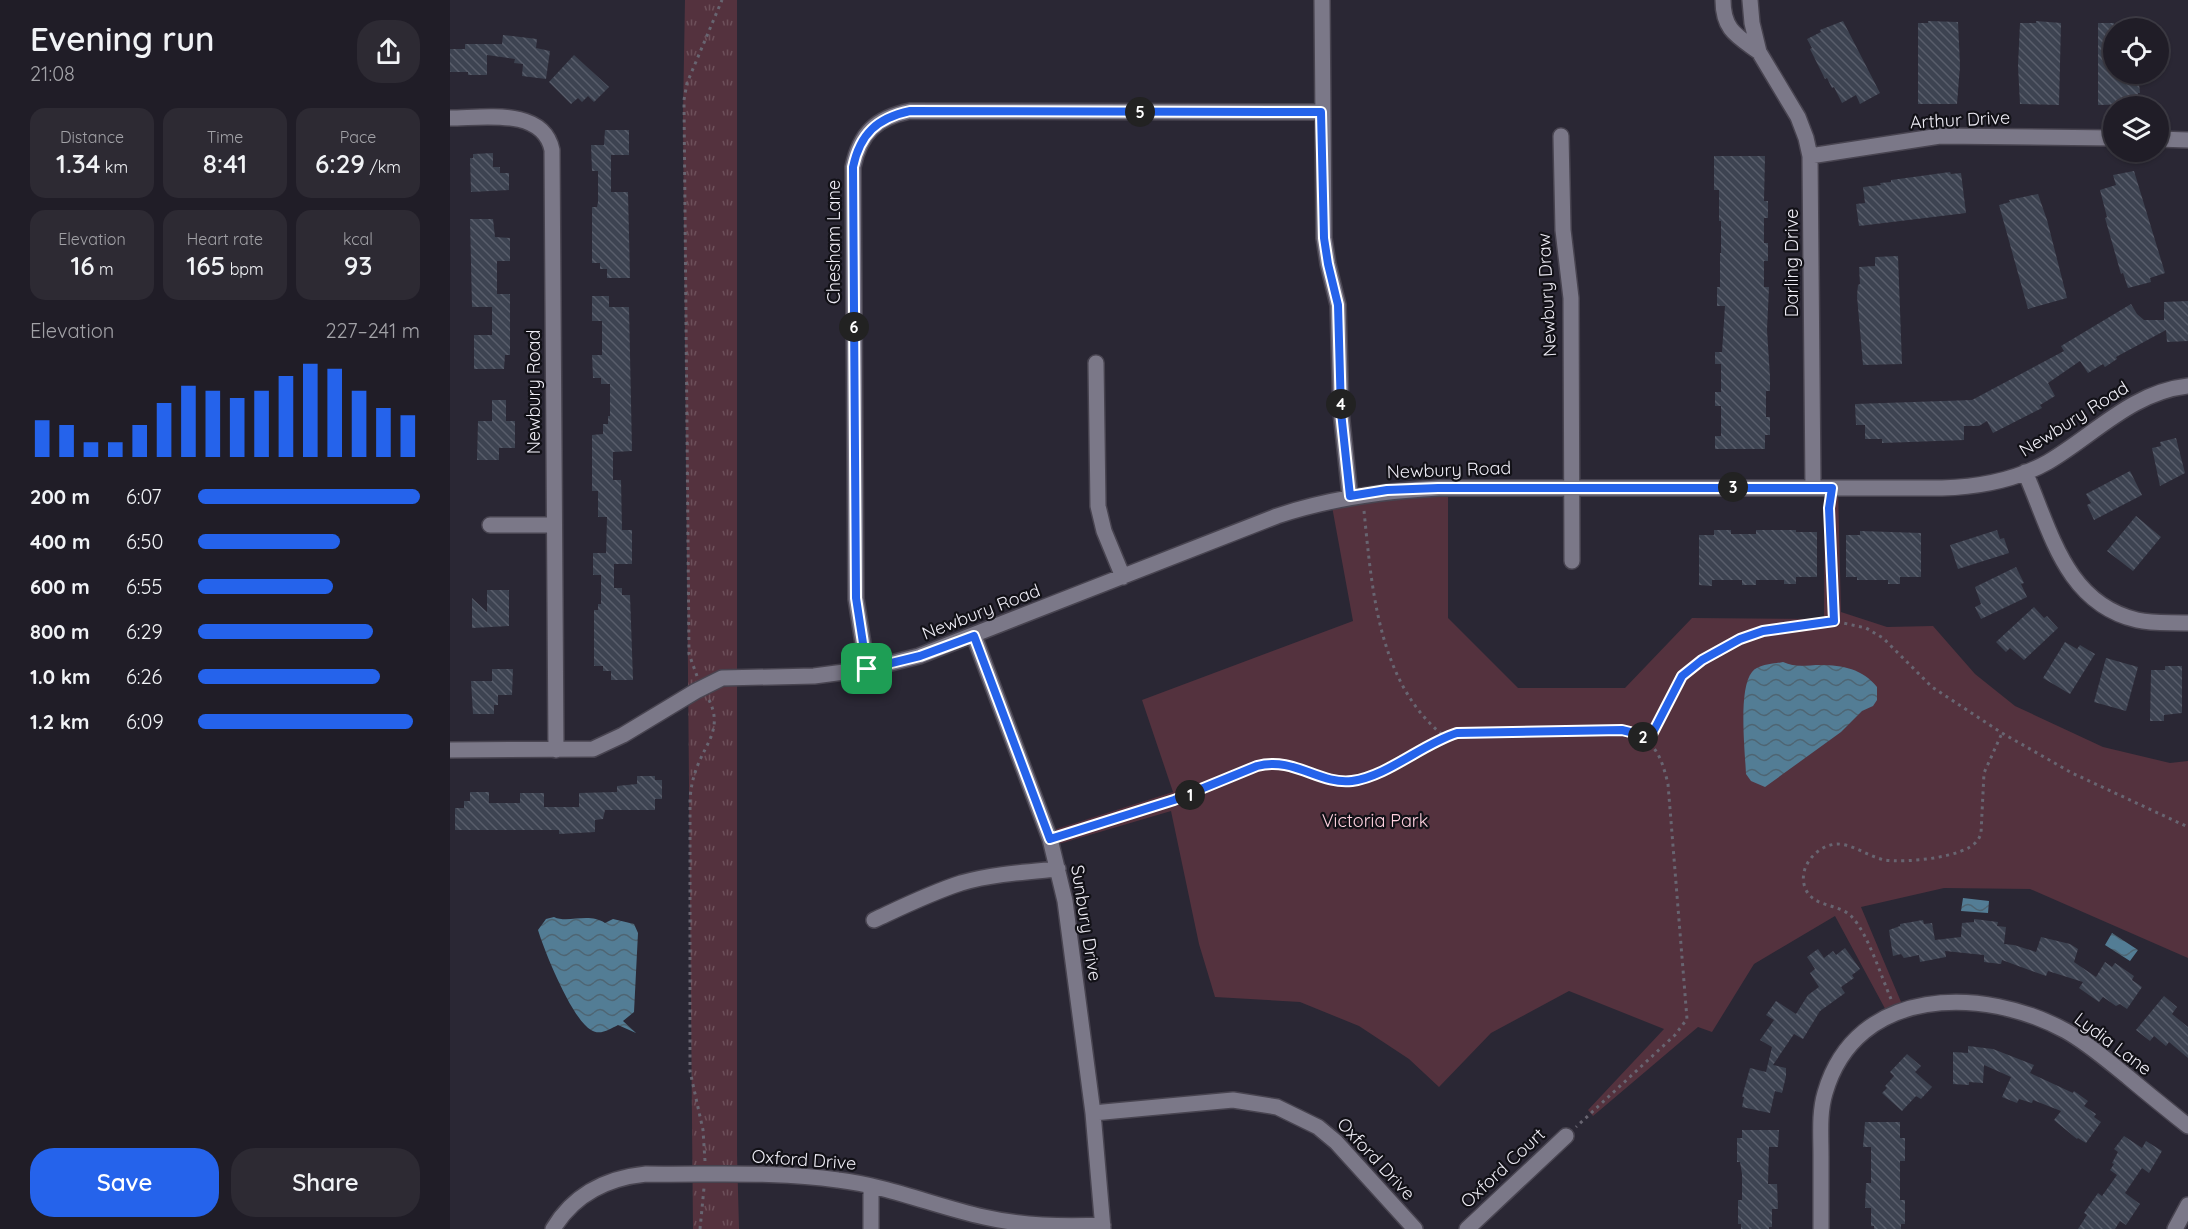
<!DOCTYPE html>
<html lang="en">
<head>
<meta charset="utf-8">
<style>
	:root { --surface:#201d27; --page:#2d2a33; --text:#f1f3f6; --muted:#a2a2a7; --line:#3d3b44; --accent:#2563eb }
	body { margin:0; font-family:Quicksand,sans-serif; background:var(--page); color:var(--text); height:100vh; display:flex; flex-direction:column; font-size:22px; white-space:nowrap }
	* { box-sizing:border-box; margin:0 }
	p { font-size:20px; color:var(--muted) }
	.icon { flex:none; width:33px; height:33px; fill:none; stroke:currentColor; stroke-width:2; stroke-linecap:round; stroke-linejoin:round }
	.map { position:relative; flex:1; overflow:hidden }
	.details { display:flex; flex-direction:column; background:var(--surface); width:450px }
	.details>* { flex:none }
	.fabs { position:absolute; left:1653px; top:18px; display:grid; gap:12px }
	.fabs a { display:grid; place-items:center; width:66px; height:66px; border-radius:50%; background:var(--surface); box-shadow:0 2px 4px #0004,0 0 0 2px var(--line); font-size:30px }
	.pin { position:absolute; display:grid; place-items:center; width:51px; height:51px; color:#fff; margin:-26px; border-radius:12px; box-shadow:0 3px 9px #0006 }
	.km { position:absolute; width:30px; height:30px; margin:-15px; border-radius:50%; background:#222; color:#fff; font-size:16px; line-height:30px; text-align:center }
	.round { display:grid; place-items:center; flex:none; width:63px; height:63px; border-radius:24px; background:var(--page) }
	.overview { display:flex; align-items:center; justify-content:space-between; height:102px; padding:0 30px }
	h1 { font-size:33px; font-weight:600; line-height:45px }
	.stats { display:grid; grid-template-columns:repeat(3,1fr); gap:9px; height:102px; padding:6px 30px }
	.stats div { display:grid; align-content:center; border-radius:15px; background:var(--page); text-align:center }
	.stats b { font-size:26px; font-weight:600 }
	.stats small { font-size:16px; font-weight:400 }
	.stats p { font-size:16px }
	.chart { height:168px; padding:12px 30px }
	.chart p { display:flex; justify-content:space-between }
	.chart svg { width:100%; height:108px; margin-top:6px; stroke:var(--accent); stroke-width:6 }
	.button { display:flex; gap:12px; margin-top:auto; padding:12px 30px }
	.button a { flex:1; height:69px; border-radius:24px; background:var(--accent); color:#fff; font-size:24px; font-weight:600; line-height:69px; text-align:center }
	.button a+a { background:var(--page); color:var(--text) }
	ul { padding:0 30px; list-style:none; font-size:20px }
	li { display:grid; grid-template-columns:96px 72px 1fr; align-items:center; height:45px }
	li i { height:15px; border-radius:8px; background:var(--accent) }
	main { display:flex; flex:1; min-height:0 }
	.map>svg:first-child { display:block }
	.grass { fill:url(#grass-tufts) }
	.green { fill:#54323e }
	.water { fill:url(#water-waves) }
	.building { fill:url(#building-back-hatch) }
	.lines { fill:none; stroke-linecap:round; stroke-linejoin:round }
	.minor-casing { stroke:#484450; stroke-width:18 }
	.path { stroke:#686571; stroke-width:3; stroke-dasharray:3 4.5; stroke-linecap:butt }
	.minor { stroke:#7b7888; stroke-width:15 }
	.route-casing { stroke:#fff; stroke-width:12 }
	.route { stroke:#2563eb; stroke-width:8 }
	.labels { text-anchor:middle; stroke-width:4.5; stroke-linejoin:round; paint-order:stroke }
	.street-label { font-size:18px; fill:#eeecf5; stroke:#121117 }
	.park-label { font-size:18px; fill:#ffd1df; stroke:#121117 }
</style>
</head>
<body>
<main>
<section class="details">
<div class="overview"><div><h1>Evening run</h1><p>21:08</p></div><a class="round"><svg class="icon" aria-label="share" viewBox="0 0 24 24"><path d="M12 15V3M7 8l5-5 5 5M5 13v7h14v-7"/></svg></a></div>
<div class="stats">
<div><p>Distance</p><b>1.34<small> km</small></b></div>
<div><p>Time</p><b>8:41</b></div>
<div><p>Pace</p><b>6:29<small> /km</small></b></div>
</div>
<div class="stats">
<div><p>Elevation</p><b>16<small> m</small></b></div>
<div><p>Heart rate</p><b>165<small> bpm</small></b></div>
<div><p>kcal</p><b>93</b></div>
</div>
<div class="chart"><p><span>Elevation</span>227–241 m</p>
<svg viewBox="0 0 160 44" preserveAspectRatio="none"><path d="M5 44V29M15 44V31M25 44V38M35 44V38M45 44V31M55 44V22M65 44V15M75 44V17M85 44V20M95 44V17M105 44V11M115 44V6M125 44V8M135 44V17M145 44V24M155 44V27"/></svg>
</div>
<ul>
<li><b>200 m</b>6:07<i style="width:100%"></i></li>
<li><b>400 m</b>6:50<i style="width:64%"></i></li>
<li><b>600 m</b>6:55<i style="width:61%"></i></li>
<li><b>800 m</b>6:29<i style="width:79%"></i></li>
<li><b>1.0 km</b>6:26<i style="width:82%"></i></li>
<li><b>1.2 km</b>6:09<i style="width:97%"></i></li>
</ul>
<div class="button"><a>Save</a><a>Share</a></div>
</section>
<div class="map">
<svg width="1738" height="1229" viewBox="0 0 1738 1229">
	<defs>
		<pattern id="grass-tufts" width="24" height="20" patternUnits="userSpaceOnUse" patternTransform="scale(1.5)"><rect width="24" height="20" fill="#54323e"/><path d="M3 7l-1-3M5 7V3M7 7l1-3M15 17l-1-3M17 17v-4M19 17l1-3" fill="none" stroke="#6d505a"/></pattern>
		<pattern id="water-waves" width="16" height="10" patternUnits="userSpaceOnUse" patternTransform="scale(1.5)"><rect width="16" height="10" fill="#537d95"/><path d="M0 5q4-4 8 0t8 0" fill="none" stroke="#4e6573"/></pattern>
		<pattern id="building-back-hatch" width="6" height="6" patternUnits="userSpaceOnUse" patternTransform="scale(1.5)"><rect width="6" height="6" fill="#3d4351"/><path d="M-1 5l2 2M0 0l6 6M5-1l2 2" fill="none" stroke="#595e6b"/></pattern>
	</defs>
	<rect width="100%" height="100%" fill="#2a2734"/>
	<!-- grass -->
	<path class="grass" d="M235 0H287V1155L289 1229H243L233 115Z"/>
	<!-- green -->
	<path class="green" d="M1375 487 1388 488 1391 612 1437 627 1483 626 1525 674 1565 706 1653 747 1720 763 1738 761V958L1580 889 1494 888 1411 907 1454 1009 1439 1016 1385 916 1304 964 1262 1032 1248 1027 1143 1116 1138 1110 1214 1029 1119 991 1041 1033 989 1087 959 1059 909 1026 850 1002 765 997 749 944 721 811 602 846 597 832 723 792 692 700 903 621 881 501 998 488V618L1068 688H1175L1242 618 1374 619Z"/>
	<!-- water -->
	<path class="water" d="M1333 662C1346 668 1356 665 1371 665 1392 665 1413 669 1427 687V700L1423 706 1412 711 1391 732 1315 787 1301 781 1296 774C1295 751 1288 689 1302 672 1308 664 1324 664 1333 662Z
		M1513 898 1539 901 1538 913 1511 911Z
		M104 917C118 924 138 912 155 923L163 919 184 924 188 933 184 1012 173 1021 186 1033 168 1025C160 1029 150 1036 141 1030 122 1019 95 953 88 930L96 919Z
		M1662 933 1688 950 1680 961 1655 945Z"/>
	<!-- building -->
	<path class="building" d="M1393 21 1430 93 1410 104 1406 95 1392 103 1384 87 1382 88 1377 78 1375 79 1360 49 1362 48 1357 39 1371 32 1370 30Z
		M1478 21 1508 22 1510 66 1507 104H1468V23H1478Z
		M1586 21 1611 23 1609 105 1570 104 1568 66 1570 23H1586Z
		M1648 23H1664V74H1688L1690 93H1688V104L1648 105Z
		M53 35 87 39 86 48 100 51 96 79 72 76 73 64 64 63 65 59 37 55V75H18V72H0V49H15V44H52Z
		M124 55 159 87 144 102 138 96 132 102 128 98 121 104 99 82Z
		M155 130H179V155H161V192H178L180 278H157V269H150V263H142V207H147L148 202V171H142L141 145H154Z
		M43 153V167H50V173H59V190L21 192 20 158H23V154Z
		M1264 156H1315L1314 201H1318V218H1314V243H1318V261H1314V287H1319L1317 330 1320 377V391H1316V417H1320V435H1315V449H1265V436H1271V406H1265V392H1271V364H1265V352H1272L1275 306H1267V287H1270V253H1271V221H1269V190H1264Z
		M1684 171 1715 273 1700 278 1701 282 1678 288 1673 273 1671 274 1655 218 1657 217 1650 190 1666 185 1663 175Z
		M1500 172 1501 174 1511 173 1516 213 1409 226 1406 204 1415 203 1413 187 1431 185 1430 183 1441 182V180Z
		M1588 194 1597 220 1617 298 1578 309 1549 205 1560 202 1559 200Z
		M20 219H43L45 237 60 238V261H47V294H60V355H55L54 369H24V335H42V307H22Z
		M1448 256 1452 364 1413 365 1407 296 1408 285 1410 284 1409 267 1425 266V257Z
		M142 296H159V307H179L182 451 163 452V480H171L172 530H182V564H164V588H172V595H180L183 680H161V671H153V666H144V610H148V604H151V575H143V553H156L157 517H148V491H142V435L153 434V424H158V416H160V384H151V378H143L142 355H152V321H142Z
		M1738 301V341L1717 342 1716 330 1666 357 1667 359 1655 367 1653 364 1638 373 1630 361 1598 383 1605 396 1590 405 1592 408 1543 433 1537 421 1529 426H1514V440L1432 443V439H1415V425H1406L1405 404 1522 400 1614 351 1611 346 1681 304 1687 314 1694 320H1714V302Z
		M42 400H56V421H65V448H49V460H27L28 421H42Z
		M1726 438 1735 473 1710 486 1702 448 1711 446 1710 442Z
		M1680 471 1692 495 1644 520 1637 505 1641 503 1636 494Z
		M1686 516 1711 537 1683 571 1657 551Z
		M1264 530H1281V534H1306V530H1346V532H1367V577H1346V584H1334V580H1306V585H1292V580H1262V586L1249 585V535H1264Z
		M1547 530 1550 539 1554 538 1559 553 1508 569 1500 545Z
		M1410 531 1471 533V577H1450V584H1438V580H1407V577H1396V535H1410Z
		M1566 567 1574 583 1571 584 1577 597 1531 619 1525 607 1531 604 1525 587Z
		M37 590H59V626L22 628V598L37 612Z
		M1584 607 1594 618 1597 616 1608 628 1574 660 1560 648 1556 652 1546 642Z
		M1615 642 1627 649 1630 645 1645 654 1620 694 1593 678Z
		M1656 658 1688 667 1676 711 1644 702Z
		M1715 666H1732V713L1714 715V721H1700L1701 670H1715Z
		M42 669H63L62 695H48V705H44V714H23L21 681H42Z
		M187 776H205V780H212V799H205V810H155L153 819 145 820V832L109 834V830H5V808H14V801H20V792H39V803H70V793H94V807H129V793L167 792V786L187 784Z
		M1524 919 1548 922 1547 926 1556 927 1554 944 1564 945 1586 952 1591 937 1620 944 1628 949 1624 962 1646 977 1655 962 1662 967 1665 963 1684 976 1682 980 1692 987 1677 1009 1670 1004 1666 1006 1653 997 1649 1002 1629 988 1633 982 1598 971 1596 976 1552 960 1551 964 1534 962V955L1495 951 1496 957 1470 962 1469 955 1454 958 1451 954 1443 956 1439 930 1450 926V924L1473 920 1474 924 1482 923 1485 940 1511 937 1512 923 1524 922Z
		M1395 948 1410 969 1402 975 1404 978 1391 987 1395 993 1370 1011 1353 1039 1344 1034 1323 1065 1336 1068V1076L1332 1093 1325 1091 1320 1113 1292 1107 1294 1097H1292L1300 1068 1316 1072 1322 1047 1310 1040 1324 1020 1316 1015 1326 1001 1346 1014 1358 995 1369 987 1360 973 1365 969 1357 957 1368 949 1374 958 1383 951 1386 955Z
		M1714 996 1727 1007 1722 1014 1738 1027V1058L1719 1042 1716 1046 1704 1036 1700 1041 1686 1030Z
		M1518 1046 1543 1049 1584 1065 1580 1073 1623 1093 1624 1091 1638 1101 1634 1106 1646 1114 1644 1117 1651 1122 1636 1143 1628 1138 1627 1139 1604 1120 1611 1111 1583 1100 1582 1103 1569 1099 1567 1103 1552 1097 1561 1077 1534 1065 1533 1083 1519 1082V1085L1503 1084V1052L1518 1053Z
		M1457 1054 1471 1066 1465 1072 1482 1087 1471 1099 1466 1096 1452 1111 1432 1093 1437 1088 1435 1086 1444 1076 1440 1072Z
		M1415 1122H1450V1138H1455V1161H1450V1200H1455V1224H1451V1229H1424V1226H1421V1208H1415L1416 1183H1421V1147H1413Z
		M1292 1130H1329L1328 1147H1319L1318 1184H1327L1328 1209H1322V1227H1319V1229H1291V1224H1288V1200H1292V1174L1290 1162H1287V1138H1292Z
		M1674 1136 1692 1148 1696 1141 1712 1151 1699 1173 1692 1168 1675 1193 1690 1204 1676 1225 1670 1221 1665 1229H1628L1637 1215 1634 1213 1648 1193 1652 1196 1667 1175 1660 1170 1664 1164 1662 1163 1668 1152 1664 1149Z"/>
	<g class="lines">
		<defs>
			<path id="minor" d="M872 0 874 238 878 264 888 305 891 412 900 496
				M1273 0C1273 30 1287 36 1309 52
				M1300 0 1302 23 1309 52 1348 117 1356 138 1360 156 1363 487
				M0 118C33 118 93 107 102 150L106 750
				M1111 136 1113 230 1121 298 1122 561
				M1708 139 1738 140
				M1360 156 1490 136 1664 138
				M646 363 648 506 654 531 673 577
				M1575 472C1601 531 1615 603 1687 620 1704 624 1721 622 1738 623
				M40 525H104
				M524 636 600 839 615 901 643 1113 653 1229
				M417 669 406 599 403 167C410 133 426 118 460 111L871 112
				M0 750 143 749 173 735 246 691 272 678 364 676 417 669 469 656 827 516C880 498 933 491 989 488H1492C1528 487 1566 480 1598 462 1644 435 1682 392 1738 386
				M424 920C452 907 480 893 511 883 542 874 576 872 608 869
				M643 1113 783 1100 827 1107 868 1127 886 1142 965 1229
				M103 1229C124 1194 157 1178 196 1174 259 1175 325 1171 388 1180 438 1186 485 1206 534 1217 573 1226 613 1227 653 1225
				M421 1229V1186
				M1017 1229 1116 1136
				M1371 1229C1371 1205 1371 1180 1371 1156 1371 1135 1369 1113 1375 1093 1406 985 1534 986 1616 1031 1639 1044 1658 1061 1678 1077 1698 1094 1718 1110 1738 1126
				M1725 1229 1738 1205"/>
		</defs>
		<!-- minor casing -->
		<use href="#minor" class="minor-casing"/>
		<!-- path -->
		<path class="path" d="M1380 503 1384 621
			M914 511C922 589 928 684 995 737
			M247 676 239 654 234 100 237 83 272 0
			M1199 740 1232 676 1252 660 1290 640 1313 631 1384 621 1416 628 1433 638 1482 687 1552 733 1622 773 1738 827
			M614 835 744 793 807 766C844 756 870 786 902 781 940 776 971 744 1007 733L1172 730C1204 737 1211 755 1218 784L1237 1019 1225 1035 1126 1127
			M1441 999C1431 976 1418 934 1402 917 1389 903 1365 908 1356 890 1346 869 1366 845 1387 844 1403 844 1419 857 1435 860 1455 863 1514 858 1527 841 1529 839 1530 836 1531 833L1534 773 1552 733
			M255 1161 253 1130 240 1071V799C241 787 243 777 247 767 256 743 273 728 259 700
			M250 1229 254 1188"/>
		<!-- minor -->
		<use href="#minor" class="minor"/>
	</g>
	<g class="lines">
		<defs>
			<path id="route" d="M460 111 871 112 874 238 878 264 888 305 891 412 900 496 937 490 988 488H1382L1379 508 1384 621 1313 631 1290 639 1252 660 1232 676 1199 740 1188 734 1172 730 1007 733C972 744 938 776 902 781 869 785 844 756 807 766L724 800 600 839 524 636 470 656 417 669 406 598 403 167C410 134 427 118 460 111Z"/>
		</defs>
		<!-- route casing -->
		<use href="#route" class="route-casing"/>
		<!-- route -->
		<use href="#route" class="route"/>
	</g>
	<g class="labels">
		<!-- street labels -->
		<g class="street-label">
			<text transform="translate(1510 120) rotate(-3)" y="6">Arthur Drive</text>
			<text transform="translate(384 242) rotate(-90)" y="6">Chesham Lane</text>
			<text transform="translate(1342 263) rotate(-90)" y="6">Darling Drive</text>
			<text transform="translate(1097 295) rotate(-93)" y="6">Newbury Draw</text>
			<text transform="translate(84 392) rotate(-90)" y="6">Newbury Road</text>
			<text transform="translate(1624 419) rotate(-32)" y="6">Newbury Road</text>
			<text transform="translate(999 470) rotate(-2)" y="6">Newbury Road</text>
			<text transform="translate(531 612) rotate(-21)" y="6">Newbury Road</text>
			<text transform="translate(636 923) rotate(81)" y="6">Sunbury Drive</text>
			<text transform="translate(1663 1044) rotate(37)" y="6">Lydia Lane</text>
			<text transform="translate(926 1159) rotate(47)" y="6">Oxford Drive</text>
			<text transform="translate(354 1160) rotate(4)" y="6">Oxford Drive</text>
			<text transform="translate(1053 1168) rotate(-43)" y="6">Oxford Court</text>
		</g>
		<!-- park labels -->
		<g class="park-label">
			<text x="925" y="827">Victoria Park</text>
		</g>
	</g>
</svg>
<div class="fabs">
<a><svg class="icon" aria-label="locate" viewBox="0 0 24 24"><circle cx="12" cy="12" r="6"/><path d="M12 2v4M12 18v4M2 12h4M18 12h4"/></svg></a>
<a><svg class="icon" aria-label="layers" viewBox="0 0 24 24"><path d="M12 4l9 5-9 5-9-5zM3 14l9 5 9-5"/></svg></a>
</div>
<div class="pin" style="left:417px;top:669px;background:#1e9e55"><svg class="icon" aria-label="arrive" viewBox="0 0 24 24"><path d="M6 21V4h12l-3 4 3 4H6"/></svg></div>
<b class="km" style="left:740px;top:795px">1</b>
<b class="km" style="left:1193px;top:737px">2</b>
<b class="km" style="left:1283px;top:487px">3</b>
<b class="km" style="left:891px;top:404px">4</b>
<b class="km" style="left:690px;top:112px">5</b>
<b class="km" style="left:404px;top:327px">6</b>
</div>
</main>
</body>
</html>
